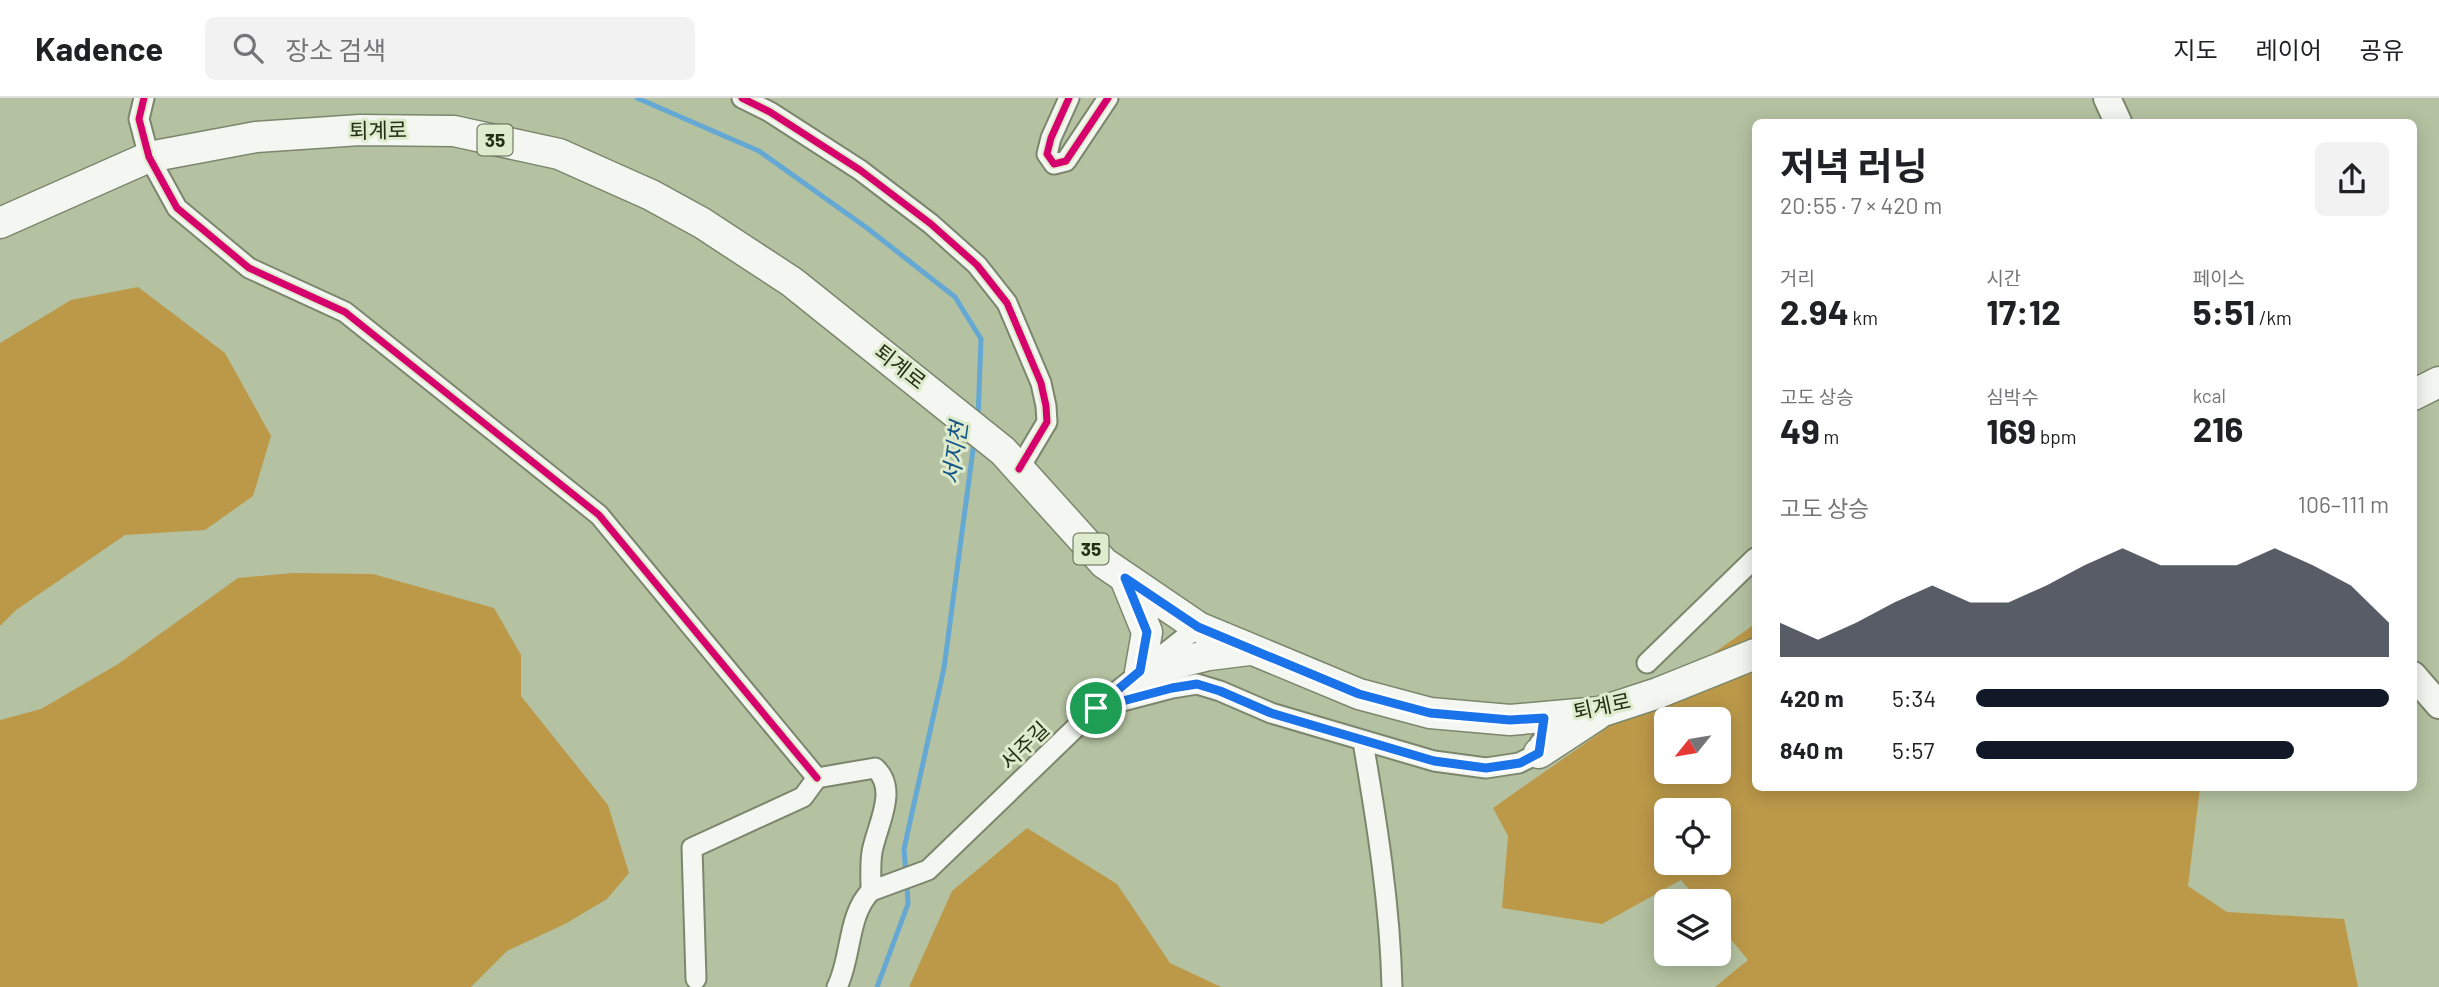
<!DOCTYPE html>
<html lang="ko">
<head>
<meta charset="utf-8">
<style>
	:root { --surface:#fff; --page:#f2f2f2; --text:#202124; --muted:#757577; --line:#e0e0e0; --accent:#111827 }
	body { margin:0; font-family:Barlow,"Noto Sans KR",sans-serif; background:var(--page); color:var(--text); height:100vh; display:flex; flex-direction:column; font-size:26px; white-space:nowrap }
	* { box-sizing:border-box; margin:0 }
	p { font-size:23px; color:var(--muted) }
	.icon { flex:none; width:38px; height:38px; fill:none; stroke:currentColor; stroke-width:2; stroke-linecap:round; stroke-linejoin:round }
	.map { position:relative; flex:1; overflow:hidden }
	.side { position:absolute; left:1752px; top:21px; width:665px; height:672px; display:flex; flex-direction:column; background:var(--surface); border-radius:10px; box-shadow:0 4px 18px #0003 }
	.side>* { flex:none }
	.needle { width:46px; rotate:240deg }
	.fabs { position:absolute; left:1654px; top:609px; display:grid; gap:14px }
	.fabs a { display:grid; place-items:center; width:77px; height:77px; border-radius:10px; background:var(--surface); box-shadow:0 4px 18px #0003; font-size:35px }
	.pin { position:absolute; display:grid; place-items:center; width:60px; height:60px; color:#fff; margin:-30px; border:4px solid #fff; border-radius:50%; box-shadow:0 2px 7px #0007 }
	.round { display:grid; place-items:center; flex:none; width:74px; height:74px; border-radius:10px; background:var(--page) }
	.overview { display:flex; align-items:center; justify-content:space-between; height:119px; padding:0 28px }
	h1 { font-size:38px; font-weight:700; line-height:52px }
	.stats { display:grid; grid-template-columns:repeat(3,1fr); gap:10px; height:119px; padding:7px 28px }
	.stats div { display:grid; align-content:center }
	.stats b { font-size:35px; font-weight:700 }
	.stats small { font-size:19px; font-weight:400 }
	.stats p { font-size:19px }
	.chart { height:196px; padding:14px 28px }
	.chart p { display:flex; justify-content:space-between }
	.chart svg { width:100%; height:126px; margin-top:7px; fill:var(--accent); opacity:.7 }
	ul { padding:0 28px; list-style:none; font-size:23px }
	li { display:grid; grid-template-columns:112px 84px 1fr; align-items:center; height:52px }
	li i { height:18px; border-radius:9px; background:var(--accent) }
	header { display:flex; align-items:center; gap:42px; box-sizing:border-box; height:98px; padding:0 35px; background:var(--surface); border-bottom:2px solid var(--line) }
	header strong { font-size:33px }
	nav { display:flex; gap:38px; margin-inline-start:auto; font-size:24px }
	.search { width:490px; height:63px; background:var(--page); display:flex; align-items:center; gap:18px; box-sizing:border-box; padding:0 24px; border-radius:10px; color:var(--muted); font-size:26px }
	.map>svg:first-child { display:block }
	.forest { fill:#bc9949; fill-rule:evenodd }
	.lines { fill:none; stroke-linecap:round; stroke-linejoin:round }
	.stream { stroke:#64a8d3; stroke-width:5 }
	.street-casing { stroke:#7b866c; stroke-width:23 }
	.secondary-casing { stroke:#7b866c; stroke-width:30 }
	.primary-casing { stroke:#7b866c; stroke-width:33 }
	.street { stroke:#f4f6f1; stroke-width:19 }
	.secondary { stroke:#f4f6f1; stroke-width:26 }
	.primary { stroke:#f4f6f1; stroke-width:30 }
	.cycleway-casing { stroke:#deebcd; stroke-width:11 }
	.cycleway { stroke:#d6006c; stroke-width:7 }
	.route-casing { stroke:#fff; stroke-width:14 }
	.route { stroke:#1a73e8; stroke-width:9 }
	.labels { text-anchor:middle; stroke-width:6; stroke-linejoin:round; paint-order:stroke }
	.shield { fill:#deebcd; stroke:#5c674e; stroke-width:2 }
	.shield-label { font-size:19px; font-weight:bold; fill:#252f17 }
	.street-label { font-size:21px; fill:#252f17; stroke:#deebcd }
	.water-label { font-size:23px; font-style:italic; fill:#135586; stroke:#deebcd }
</style>
</head>
<body>
<header>
<strong>Kadence</strong>
<div class="search"><svg class="icon" aria-label="search" viewBox="0 0 24 24"><circle cx="10" cy="10" r="6"/><path d="M15 15l6 6"/></svg>장소 검색</div>
<nav><a>지도</a><a>레이어</a><a>공유</a></nav>
</header>
<div class="map">
<svg width="2439" height="889" viewBox="0 0 2439 889">
	<rect width="100%" height="100%" fill="#b4c2a1"/>
	<!-- forest -->
	<path class="forest" d="M138 189 225 255 271 338 253 398 205 432 125 437 16 512 0 528V245L71 202Z
		M293 475 373 476 494 510 521 557V598L608 707 629 775 607 801 565 826 507 853 471 889H0V622L41 611 118 566 238 480Z
		M1755 526V690H2200L2188 788 2227 814 2344 821 2358 889H1715L1748 862 1719 827 1718 803H1699L1681 782 1602 826 1502 810 1508 738 1493 710ZM1666 621H1718V674H1666ZM1666 712H1718V765H1666Z
		M1027 730 1117 786 1170 865 1221 889H909L952 793Z"/>
	<g class="lines">
		<!-- stream -->
		<path class="stream" d="M637 0 759 53 867 130 955 199 981 241 978 321
			M906 776 904 751 944 570 974 344
			M877 889 908 806 907 786"/>
		<defs>
			<path id="street" d="M144 0 139 21 149 59 177 110 249 170 345 214 599 417 817 680
				M742 0 770 14 860 72 931 126 977 167 1007 205 1041 285 1046 308 1047 324 1019 371
				M1069 0 1051 40 1047 56 1054 66 1066 63 1108 0
				M1647 565 1755 460
				M1103 608 1172 590 1197 586 1220 593 1271 615 1434 663 1486 670 1519 665 1539 655 1540 645
				M1363 644C1377 725 1390 807 1392 889
				M696 881 692 750 803 699 817 680 875 670C899 691 877 727 872 754 870 766 871 780 871 793L928 772 1096 610 1198 529
				M837 889C852 859 847 817 871 793"/>
			<path id="secondary" d="M2107 0 2118 24
				M2413 577 2439 607"/>
			<path id="primary" d="M0 125 149 59 256 39 360 32 454 33 559 56 651 97 702 125 792 184 1003 353 1104 465 1198 529 1359 596 1430 615 1510 622 1600 614 1658 595 1755 556
				M2413 297 2439 284
				M1125 480 1147 534 1140 574 1209 557 1249 552
				M1539 655 1597 617"/>
		</defs>
		<!-- street casing -->
		<use href="#street" class="street-casing"/>
		<!-- secondary casing -->
		<use href="#secondary" class="secondary-casing"/>
		<!-- primary casing -->
		<use href="#primary" class="primary-casing"/>
		<!-- street -->
		<use href="#street" class="street"/>
		<!-- secondary -->
		<use href="#secondary" class="secondary"/>
		<!-- primary -->
		<use href="#primary" class="primary"/>
		<defs>
			<path id="cycleway" d="M144 0 139 21 149 59 177 110 249 170 345 214 599 417 817 680
				M742 0 770 14 860 72 931 126 977 167 1007 205 1041 285 1046 308 1047 324 1019 371
				M1069 0 1051 40 1047 56 1054 66 1066 63 1108 0
				M1096 610 1172 590 1197 586 1220 593 1271 615 1434 663 1486 670 1519 665 1539 655 1544 619"/>
		</defs>
		<!-- cycleway casing -->
		<use href="#cycleway" class="cycleway-casing"/>
		<!-- cycleway -->
		<use href="#cycleway" class="cycleway"/>
	</g>
	<g class="lines">
		<defs>
			<path id="route" d="M1125 480 1198 529 1359 596 1430 615 1510 622 1544 620 1539 655 1520 665 1486 670 1434 663 1271 615 1220 593 1197 586 1172 590 1096 610 1140 573 1147 534Z"/>
		</defs>
		<!-- route casing -->
		<use href="#route" class="route-casing"/>
		<!-- route -->
		<use href="#route" class="route"/>
	</g>
	<g class="labels">
		<!-- shield labels -->
		<g class="shield">
			<rect x="477.5" y="26.5" width="35" height="31" rx="5"/>
			<rect x="1073.5" y="435.5" width="35" height="31" rx="5"/>
		</g>
		<g class="shield-label">
			<text x="495" y="49">35</text>
			<text x="1091" y="458">35</text>
		</g>
		<!-- street labels -->
		<g class="street-label">
			<text transform="translate(378 33) rotate(-1)" y="7">퇴계로</text>
			<text transform="translate(900 269) rotate(38)" y="7">퇴계로</text>
			<text transform="translate(1602 609) rotate(-12)" y="7">퇴계로</text>
			<text transform="translate(1025 648) rotate(-44)" y="7">서주길</text>
		</g>
		<!-- water labels -->
		<g class="water-label">
			<text transform="translate(955 355) rotate(-82)" y="8">서지천</text>
		</g>
	</g>
</svg>
<div class="fabs">
<a><svg class="needle" viewBox="-14 -14 28 28"><path d="M0-13l5 13h-10z" fill="#e53935"/><path d="M0 13l5-13h-10z" fill="#757577"/></svg></a>
<a><svg class="icon" aria-label="locate" viewBox="0 0 24 24"><circle cx="12" cy="12" r="6"/><path d="M12 2v4M12 18v4M2 12h4M18 12h4"/></svg></a>
<a><svg class="icon" aria-label="layers" viewBox="0 0 24 24"><path d="M12 4l9 5-9 5-9-5zM3 14l9 5 9-5"/></svg></a>
</div>
<div class="pin" style="left:1096px;top:610px;background:#1e9e55"><svg class="icon" aria-label="arrive" viewBox="0 0 24 24"><path d="M6 21V4h12l-3 4 3 4H6"/></svg></div>
<section class="side">
<div class="overview"><div><h1>저녁 러닝</h1><p>20:55 · 7 × 420 m</p></div><a class="round"><svg class="icon" aria-label="share" viewBox="0 0 24 24"><path d="M12 15V3M7 8l5-5 5 5M5 13v7h14v-7"/></svg></a></div>
<div class="stats">
<div><p>거리</p><b>2.94<small> km</small></b></div>
<div><p>시간</p><b>17:12</b></div>
<div><p>페이스</p><b>5:51<small> /km</small></b></div>
</div>
<div class="stats">
<div><p>고도 상승</p><b>49<small> m</small></b></div>
<div><p>심박수</p><b>169<small> bpm</small></b></div>
<div><p>kcal</p><b>216</b></div>
</div>
<div class="chart"><p><span>고도 상승</span>106–111 m</p>
<svg viewBox="0 0 160 44" preserveAspectRatio="none"><path d="M0 44V32L10 38L20 32L30 25L40 19L50 25L60 25L70 19L80 12L90 6L100 12L110 12L120 12L130 6L140 12L150 19L160 32V44z"/></svg>
</div>
<ul>
<li><b>420 m</b>5:34<i style="width:100%"></i></li>
<li><b>840 m</b>5:57<i style="width:77%"></i></li>
</ul>
</section>
</div>
</body>
</html>
